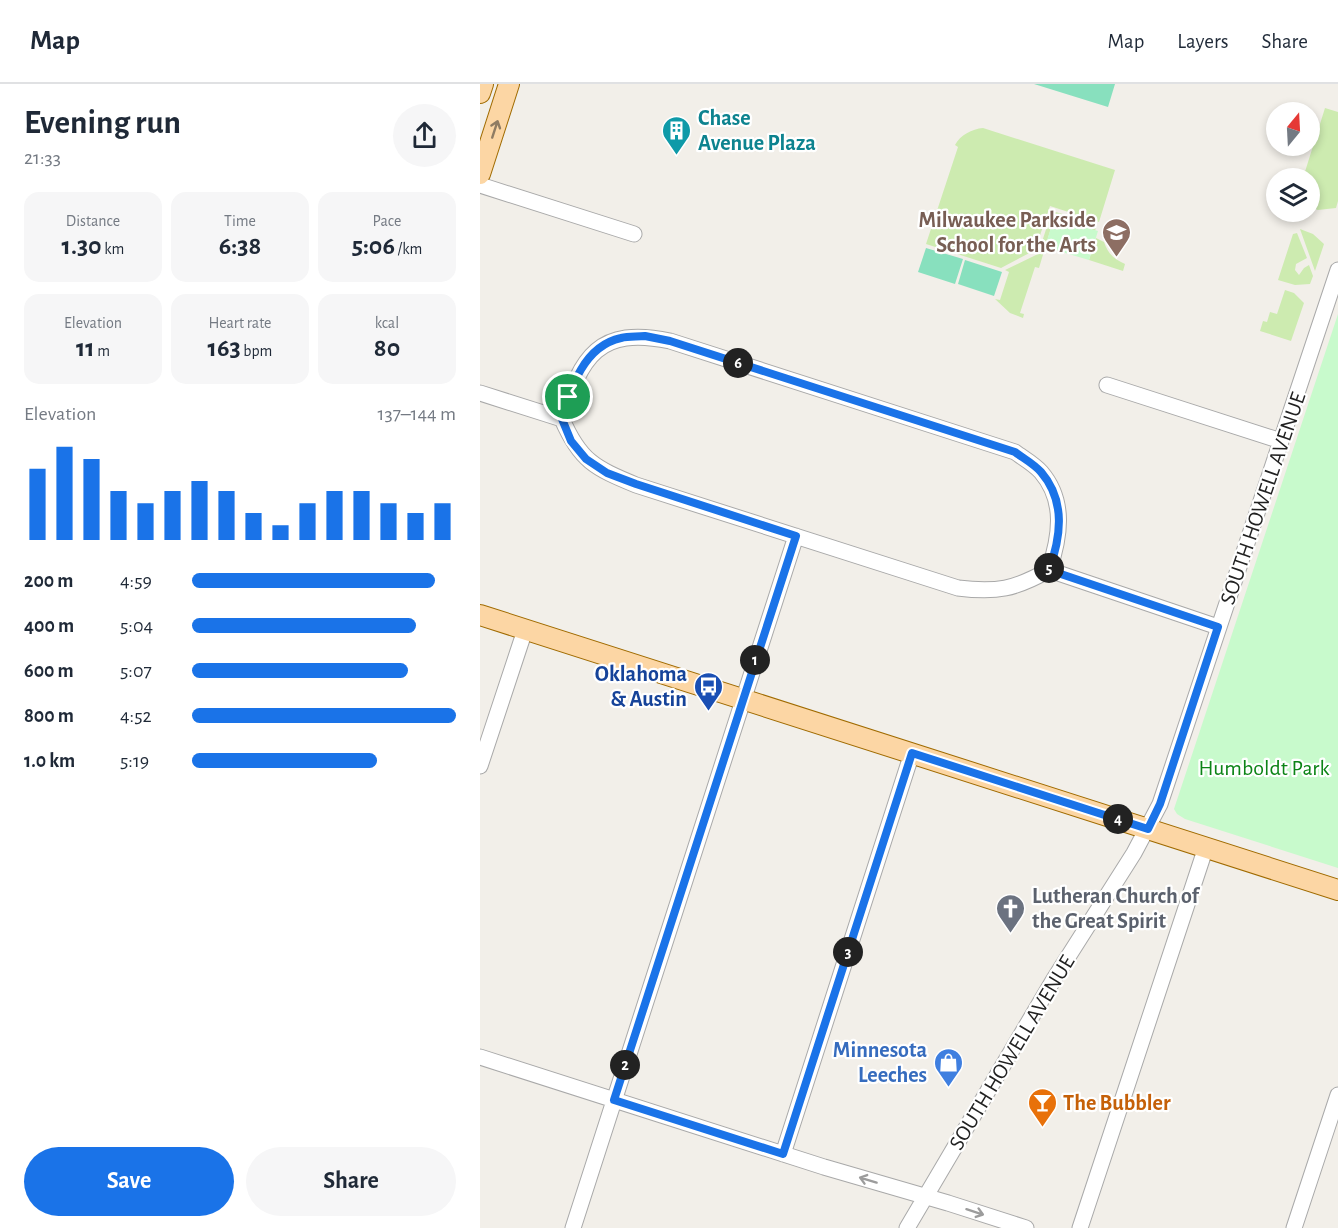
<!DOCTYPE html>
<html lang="en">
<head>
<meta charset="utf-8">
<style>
	:root { --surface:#fff; --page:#f6f6f7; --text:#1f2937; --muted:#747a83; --line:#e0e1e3; --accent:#1a73e8 }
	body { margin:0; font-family:"Alegreya Sans",sans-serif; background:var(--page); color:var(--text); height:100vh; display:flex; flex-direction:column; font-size:22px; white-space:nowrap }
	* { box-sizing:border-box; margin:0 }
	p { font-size:20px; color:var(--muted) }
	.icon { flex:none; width:33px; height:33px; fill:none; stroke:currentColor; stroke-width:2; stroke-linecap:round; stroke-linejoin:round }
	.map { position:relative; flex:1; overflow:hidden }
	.drawer { display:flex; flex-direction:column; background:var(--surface); width:480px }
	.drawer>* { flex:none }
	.needle { width:39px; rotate:18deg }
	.fabs { position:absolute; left:786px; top:18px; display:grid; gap:12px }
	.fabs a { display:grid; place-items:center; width:54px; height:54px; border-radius:50%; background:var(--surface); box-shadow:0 3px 9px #0003; font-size:30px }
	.pin { position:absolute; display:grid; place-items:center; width:51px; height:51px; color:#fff; margin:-26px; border:3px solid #fff; border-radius:50%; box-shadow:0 2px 6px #0007 }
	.km { position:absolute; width:30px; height:30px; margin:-15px; border-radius:50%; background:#222; color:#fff; font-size:16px; line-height:30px; text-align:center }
	.round { display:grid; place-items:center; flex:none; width:63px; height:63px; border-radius:32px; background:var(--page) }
	.head { display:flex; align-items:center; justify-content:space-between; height:102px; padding:0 24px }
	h1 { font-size:33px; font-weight:700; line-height:45px }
	.figures { display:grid; grid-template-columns:repeat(3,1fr); gap:9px; height:102px; padding:6px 24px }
	.figures div { display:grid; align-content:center; border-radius:15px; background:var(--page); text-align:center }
	.figures b { font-size:26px; font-weight:700 }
	.figures small { font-size:16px; font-weight:400 }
	.figures p { font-size:16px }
	.chart { height:168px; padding:12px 24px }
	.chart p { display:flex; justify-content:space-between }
	.chart svg { width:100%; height:108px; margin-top:6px; stroke:var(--accent); stroke-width:6 }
	.primary-button { display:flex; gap:12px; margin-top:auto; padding:12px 24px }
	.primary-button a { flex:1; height:69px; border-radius:36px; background:var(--accent); color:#fff; font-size:24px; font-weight:700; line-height:69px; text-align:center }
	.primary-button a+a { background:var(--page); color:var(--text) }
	ul { padding:0 24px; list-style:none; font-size:20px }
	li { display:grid; grid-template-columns:96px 72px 1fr; align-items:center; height:45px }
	li i { height:15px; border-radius:8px; background:var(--accent) }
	header { display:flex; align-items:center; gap:36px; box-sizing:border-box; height:84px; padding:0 30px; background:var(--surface); border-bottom:2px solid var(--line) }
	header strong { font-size:28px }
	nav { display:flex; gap:33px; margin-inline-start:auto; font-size:21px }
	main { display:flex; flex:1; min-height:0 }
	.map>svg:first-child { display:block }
	.grass { fill:#cdebb0 }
	.park { fill:#c8facc }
	.pitch { fill:#88e0be }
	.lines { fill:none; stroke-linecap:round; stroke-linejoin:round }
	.minor-casing { stroke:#a9a9a9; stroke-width:17 }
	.major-casing { stroke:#a06b00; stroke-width:22 }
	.minor { stroke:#fff; stroke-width:15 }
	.major { stroke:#fcd6a4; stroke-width:20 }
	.oneway { stroke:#8f7c63 }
	.oneway2 { stroke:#9c9c9c }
	.route-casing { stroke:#fff; stroke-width:12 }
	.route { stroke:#1a73e8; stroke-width:8 }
	.labels { text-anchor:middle; stroke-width:4.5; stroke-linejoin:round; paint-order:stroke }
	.culture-label { font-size:22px; font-weight:bold; fill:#0d838f; stroke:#fff; text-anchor:start }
	.education-label { font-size:22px; font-weight:bold; fill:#785e54; stroke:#fff; text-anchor:end }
	.street-label { font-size:22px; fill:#222; stroke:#fff }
	.transit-label { font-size:22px; font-weight:bold; fill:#164399; stroke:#fff; text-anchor:end }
	.park-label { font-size:22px; fill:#0c8416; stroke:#fff }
	.worship-label { font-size:22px; font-weight:bold; fill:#5b616d; stroke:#fff; text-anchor:start }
	.shop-label { font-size:22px; font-weight:bold; fill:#366cbe; stroke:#fff; text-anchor:end }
	.food-label { font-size:22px; font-weight:bold; fill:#c56008; stroke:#fff; text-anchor:start }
</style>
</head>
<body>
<header>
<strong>Map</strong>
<nav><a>Map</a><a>Layers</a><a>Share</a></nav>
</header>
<main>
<section class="drawer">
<div class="head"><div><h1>Evening run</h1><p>21:33</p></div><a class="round"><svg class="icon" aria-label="share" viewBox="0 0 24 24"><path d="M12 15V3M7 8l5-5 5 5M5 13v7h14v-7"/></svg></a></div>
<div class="figures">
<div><p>Distance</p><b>1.30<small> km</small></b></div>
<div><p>Time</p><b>6:38</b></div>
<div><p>Pace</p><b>5:06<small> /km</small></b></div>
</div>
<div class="figures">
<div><p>Elevation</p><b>11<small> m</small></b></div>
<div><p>Heart rate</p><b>163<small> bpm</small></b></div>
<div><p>kcal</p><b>80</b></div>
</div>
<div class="chart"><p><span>Elevation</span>137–144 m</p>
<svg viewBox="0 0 160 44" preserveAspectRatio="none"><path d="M5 44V15M15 44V6M25 44V11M35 44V24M45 44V29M55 44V24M65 44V20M75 44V24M85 44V33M95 44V38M105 44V29M115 44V24M125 44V24M135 44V29M145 44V33M155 44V29"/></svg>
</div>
<ul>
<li><b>200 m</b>4:59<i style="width:92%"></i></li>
<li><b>400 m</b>5:04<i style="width:85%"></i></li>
<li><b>600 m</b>5:07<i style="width:82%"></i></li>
<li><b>800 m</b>4:52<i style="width:100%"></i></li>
<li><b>1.0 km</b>5:19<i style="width:70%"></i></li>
</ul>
<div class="primary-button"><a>Save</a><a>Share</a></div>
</section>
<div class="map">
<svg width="858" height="1144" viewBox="0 0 858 1144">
	<rect width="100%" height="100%" fill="#f2efe9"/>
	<!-- grass -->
	<path class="grass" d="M845 24 858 28V117L856 124 838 126 830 123V94H823Z
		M503 44 635 86 619 138 570 122 555 166 521 184 446 160 478 63 475 61C480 51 492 45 503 44Z
		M572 127 617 140 615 147 574 134 559 184 555 183 540 229 544 230 543 234 530 229 515 215 520 216 529 188 525 186 558 170Z
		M820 145 833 150 844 160 835 187Z
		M817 149 827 174 816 180 815 186 819 191 824 184 829 181 833 192 830 200 815 201 798 196 813 150Z
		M616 154 624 158C628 170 634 175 645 180L643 187 609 176Z
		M805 206 814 209 824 219 811 257 780 247 783 237 787 238 790 228 797 230Z"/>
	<!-- park -->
	<path class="park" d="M574 134 618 147 609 176 565 163Z
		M858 230V784L705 735 697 730 694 725Z"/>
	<!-- pitch -->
	<path class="pitch" d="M554 0H635L628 23Z
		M446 164 483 175 475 200 438 188Z
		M485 176 522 188 514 212 478 200Z"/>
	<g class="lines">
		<defs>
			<path id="minor" d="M0 101 154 150
				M627 301 801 357
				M0 309 82 335C100 377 115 384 156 401L478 504C517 509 535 505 569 486L738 543
				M82 335C101 272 119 242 190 257L535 368C543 374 554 380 561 388 586 417 580 453 569 486
				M0 682 45 546
				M0 973 344 1083 468 1119 546 1144
				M303 1070 432 669
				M93 1144 316 452
				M427 1144 574 895 654 769 680 720 858 186
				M600 1144 726 763
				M814 1144 858 1011"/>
			<path id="major" d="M0 9 3 0
				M0 90 29 0
				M0 531 858 806"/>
		</defs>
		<!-- minor casing -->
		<use href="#minor" class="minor-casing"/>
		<!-- major casing -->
		<use href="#major" class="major-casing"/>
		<!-- minor -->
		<use href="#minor" class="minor"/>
		<!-- major -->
		<use href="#major" class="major"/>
	</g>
	<!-- one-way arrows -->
	<defs><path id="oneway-shaft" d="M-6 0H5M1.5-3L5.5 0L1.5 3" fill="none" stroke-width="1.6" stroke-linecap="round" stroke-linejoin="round" transform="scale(1.5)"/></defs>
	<use class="oneway" href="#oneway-shaft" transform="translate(15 45) rotate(-72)"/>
	<g class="oneway2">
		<use href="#oneway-shaft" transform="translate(388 1096) rotate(-163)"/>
		<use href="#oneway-shaft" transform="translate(495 1128) rotate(18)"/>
	</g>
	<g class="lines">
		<defs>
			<path id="route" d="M165 252 190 257 535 368C543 374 554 380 561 388 586 417 581 453 569 486L738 543 680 720 668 745 432 669 303 1070 134 1016 316 452 156 400 127 389 106 375 91 357 82 335C91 303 104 262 141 254 149 252 157 253 165 252Z"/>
		</defs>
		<!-- route casing -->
		<use href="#route" class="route-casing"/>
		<!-- route -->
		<use href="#route" class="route"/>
	</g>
	<!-- icons -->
	<defs>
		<symbol id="building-pin" viewBox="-11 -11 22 30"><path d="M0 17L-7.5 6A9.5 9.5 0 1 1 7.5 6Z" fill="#0f9aa8" stroke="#fff"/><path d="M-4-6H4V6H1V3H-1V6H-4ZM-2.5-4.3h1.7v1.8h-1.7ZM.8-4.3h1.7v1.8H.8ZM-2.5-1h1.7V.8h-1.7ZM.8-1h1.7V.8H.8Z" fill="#fff"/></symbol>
		<symbol id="school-pin" viewBox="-11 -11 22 30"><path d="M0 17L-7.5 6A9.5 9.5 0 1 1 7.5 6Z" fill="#8d6e63" stroke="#fff"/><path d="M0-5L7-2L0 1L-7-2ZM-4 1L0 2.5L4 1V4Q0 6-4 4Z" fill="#fff"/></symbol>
		<symbol id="bus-pin" viewBox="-11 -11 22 30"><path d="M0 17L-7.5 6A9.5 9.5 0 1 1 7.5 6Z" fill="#1a4fb4" stroke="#fff"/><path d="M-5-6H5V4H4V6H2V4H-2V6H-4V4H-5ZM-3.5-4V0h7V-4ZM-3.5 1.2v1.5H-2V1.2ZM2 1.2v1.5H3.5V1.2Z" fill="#fff"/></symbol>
		<symbol id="church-pin" viewBox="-11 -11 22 30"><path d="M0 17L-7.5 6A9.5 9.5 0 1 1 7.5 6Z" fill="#6b7280" stroke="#fff"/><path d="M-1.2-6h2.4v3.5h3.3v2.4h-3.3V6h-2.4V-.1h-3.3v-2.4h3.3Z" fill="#fff"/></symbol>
		<symbol id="shop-pin" viewBox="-11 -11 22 30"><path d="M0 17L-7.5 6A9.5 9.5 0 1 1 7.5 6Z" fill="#3f7fe0" stroke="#fff"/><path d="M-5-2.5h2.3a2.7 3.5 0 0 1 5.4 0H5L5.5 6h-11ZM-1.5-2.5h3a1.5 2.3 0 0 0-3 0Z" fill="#fff"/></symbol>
		<symbol id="bar-pin" viewBox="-11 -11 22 30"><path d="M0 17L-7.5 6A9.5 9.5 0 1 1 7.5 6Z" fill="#e8710a" stroke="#fff"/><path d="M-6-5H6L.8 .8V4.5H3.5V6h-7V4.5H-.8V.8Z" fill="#fff"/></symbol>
	</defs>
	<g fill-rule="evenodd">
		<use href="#building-pin" x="180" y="30" width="33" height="45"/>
		<use href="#school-pin" x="620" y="132" width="33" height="45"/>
		<use href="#bus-pin" x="212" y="586" width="33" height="45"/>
		<use href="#church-pin" x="514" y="808" width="33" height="45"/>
		<use href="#shop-pin" x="452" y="962" width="33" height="45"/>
		<use href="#bar-pin" x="546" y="1002" width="33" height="45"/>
	</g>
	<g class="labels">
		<!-- culture labels -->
		<g class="culture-label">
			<text x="218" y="41">Chase<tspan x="218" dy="25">Avenue Plaza</tspan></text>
		</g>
		<!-- education labels -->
		<g class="education-label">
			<text x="616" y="143">Milwaukee Parkside<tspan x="616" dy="25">School for the Arts</tspan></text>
		</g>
		<!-- street labels -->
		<g class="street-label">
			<text transform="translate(782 414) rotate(-71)" y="8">SOUTH HOWELL AVENUE</text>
			<text transform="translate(531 968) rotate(-59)" y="8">SOUTH HOWELL AVENUE</text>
		</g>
		<!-- transit labels -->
		<g class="transit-label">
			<text x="207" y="597">Oklahoma<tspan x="207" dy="25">&amp; Austin</tspan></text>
		</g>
		<!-- park labels -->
		<g class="park-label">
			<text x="784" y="691">Humboldt Park</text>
		</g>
		<!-- worship labels -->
		<g class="worship-label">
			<text x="552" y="819">Lutheran Church of<tspan x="552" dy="25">the Great Spirit</tspan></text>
		</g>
		<!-- shop labels -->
		<g class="shop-label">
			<text x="447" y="973">Minnesota<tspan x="447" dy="25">Leeches</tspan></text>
		</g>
		<!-- food labels -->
		<g class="food-label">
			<text x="583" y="1026">The Bubbler</text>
		</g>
	</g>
</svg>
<div class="fabs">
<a><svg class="needle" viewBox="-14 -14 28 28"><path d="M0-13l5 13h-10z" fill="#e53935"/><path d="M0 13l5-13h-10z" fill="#747a83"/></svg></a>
<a><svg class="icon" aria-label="layers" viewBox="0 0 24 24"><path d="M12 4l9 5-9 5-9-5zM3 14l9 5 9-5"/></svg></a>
</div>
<div class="pin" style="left:88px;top:313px;background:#1e9e55"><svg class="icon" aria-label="arrive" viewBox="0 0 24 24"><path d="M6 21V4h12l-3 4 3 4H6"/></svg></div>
<b class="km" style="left:275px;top:576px">1</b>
<b class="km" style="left:145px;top:981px">2</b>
<b class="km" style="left:368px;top:868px">3</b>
<b class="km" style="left:638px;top:735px">4</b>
<b class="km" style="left:569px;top:484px">5</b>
<b class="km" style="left:258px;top:279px">6</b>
</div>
</main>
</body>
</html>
